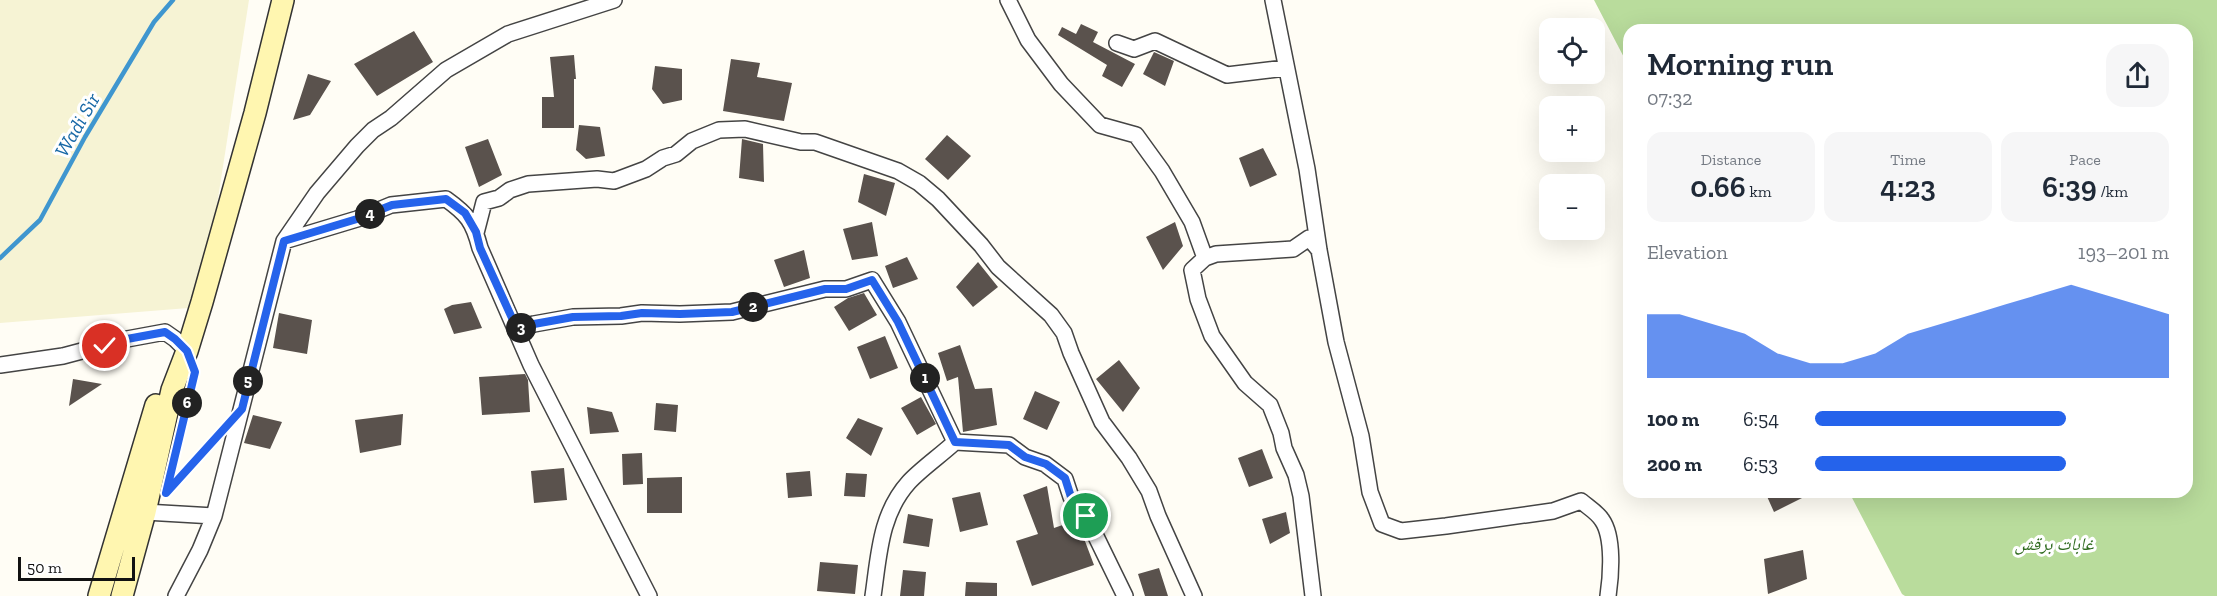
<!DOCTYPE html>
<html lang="en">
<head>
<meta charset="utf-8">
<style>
	:root { --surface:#fff; --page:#f6f6f7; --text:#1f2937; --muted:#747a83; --accent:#2563eb }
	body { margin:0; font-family:"Zilla Slab","Noto Naskh Arabic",serif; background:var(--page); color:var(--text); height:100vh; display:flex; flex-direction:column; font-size:22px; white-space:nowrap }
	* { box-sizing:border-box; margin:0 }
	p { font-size:20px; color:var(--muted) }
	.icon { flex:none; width:33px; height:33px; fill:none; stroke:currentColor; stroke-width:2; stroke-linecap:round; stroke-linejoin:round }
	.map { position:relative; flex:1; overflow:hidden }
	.side { position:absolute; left:1623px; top:24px; width:570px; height:474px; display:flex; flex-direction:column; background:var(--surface); border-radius:18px; box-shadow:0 6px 24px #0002 }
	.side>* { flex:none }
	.controls { position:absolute; left:1539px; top:18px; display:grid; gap:12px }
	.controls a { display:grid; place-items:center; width:66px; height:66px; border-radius:12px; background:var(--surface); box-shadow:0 6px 24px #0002; font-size:30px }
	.scale { position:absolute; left:18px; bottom:15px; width:117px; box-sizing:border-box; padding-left:6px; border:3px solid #111; border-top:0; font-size:16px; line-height:21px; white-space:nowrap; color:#111; -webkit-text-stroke:4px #fff; paint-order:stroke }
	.pin { position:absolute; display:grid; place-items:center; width:51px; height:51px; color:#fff; margin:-26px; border:3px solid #fff; border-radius:50%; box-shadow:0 2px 6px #0007 }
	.km { position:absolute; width:30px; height:30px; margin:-15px; border-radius:50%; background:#222; color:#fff; font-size:16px; line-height:30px; text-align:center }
	.round { display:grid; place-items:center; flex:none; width:63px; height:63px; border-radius:18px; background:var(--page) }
	.headline { display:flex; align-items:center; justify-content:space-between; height:102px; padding:0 24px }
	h1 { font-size:33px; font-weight:600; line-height:45px }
	.stats { display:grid; grid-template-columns:repeat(3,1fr); gap:9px; height:102px; padding:6px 24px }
	.stats div { display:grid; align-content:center; border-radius:15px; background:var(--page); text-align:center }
	.stats b { font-size:30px; font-weight:600 }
	.stats small { font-size:16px; font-weight:400 }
	.stats p { font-size:16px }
	.chart { height:168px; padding:12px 24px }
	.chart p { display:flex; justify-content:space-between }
	.chart svg { width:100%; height:108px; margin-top:6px; fill:var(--accent); opacity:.7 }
	ul { padding:0 24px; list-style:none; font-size:20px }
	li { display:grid; grid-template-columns:96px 72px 1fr; align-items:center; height:45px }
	li i { height:15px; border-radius:8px; background:var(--accent) }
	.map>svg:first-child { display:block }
	.farmland { fill:#f6f3d4 }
	.forest { fill:#b9dc9c }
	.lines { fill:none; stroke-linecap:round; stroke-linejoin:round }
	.stream { stroke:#3f96cf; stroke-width:4.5 }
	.building { fill:#5a524d }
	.street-casing { stroke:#444; stroke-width:18 }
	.secondary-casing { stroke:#333; stroke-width:24 }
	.path { stroke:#333; stroke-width:3; stroke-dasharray:6 3; stroke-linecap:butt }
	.street { stroke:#fff; stroke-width:15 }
	.secondary { stroke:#fff6b0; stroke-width:21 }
	.route-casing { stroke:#fff; stroke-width:12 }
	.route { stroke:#2563eb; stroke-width:8 }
	.labels { text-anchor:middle; stroke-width:6; stroke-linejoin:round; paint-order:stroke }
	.park-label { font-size:18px; font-style:italic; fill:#2f6b1f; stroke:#fff }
	.water-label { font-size:20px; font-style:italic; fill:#1768a6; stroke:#fff }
</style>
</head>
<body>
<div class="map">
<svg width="2217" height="596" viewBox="0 0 2217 596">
	<rect width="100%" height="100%" fill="#fffdf5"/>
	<!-- farmland -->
	<path class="farmland" d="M0 0H249L201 307 0 323Z"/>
	<!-- forest -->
	<path class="forest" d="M1594 0H2217V596H1905L1902 594 1849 492H2187V30H1629V67Z"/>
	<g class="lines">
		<!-- stream -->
		<path class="stream" d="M0 258 40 220 85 137 154 22 173 0"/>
	</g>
	<!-- building -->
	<path class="building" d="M1081 24 1098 32 1093 42 1135 64 1122 87 1102 76 1107 65 1058 35 1062 27 1076 34Z
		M414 31 433 62 377 96 354 64Z
		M1154 52 1174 61 1165 86 1143 74Z
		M574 55 576 79H574V128H542V97H554L550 57Z
		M731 59 760 63 757 77 792 83 784 121 723 111Z
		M655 66 682 69V100L663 104 652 89Z
		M308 74 331 81 310 115 293 120Z
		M579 125 600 127 605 156 586 159 576 150Z
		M947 135 971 156 948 180 925 159Z
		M488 139 502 175 479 187 465 147Z
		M742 139 763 144 764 182 739 178Z
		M1263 148 1277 175 1250 187 1239 158Z
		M864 174 895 183 886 216 858 202Z
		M872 222 878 256 852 260 843 229Z
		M1175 222 1183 246 1163 270 1146 237Z
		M804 250 810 278 784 287 774 260Z
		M907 257 918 279 893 288 885 266Z
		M978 262 998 287 973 307 956 287Z
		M864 293 877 315 849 331 834 307 848 298Z
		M471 302 482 328 454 334 444 309 452 305Z
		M279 313 312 320 307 354 273 348Z
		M885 336 898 368 870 379 857 347Z
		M960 345 975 389 992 388 997 425 963 432 958 377 947 381 938 353Z
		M1119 360 1140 388 1123 412 1096 379Z
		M525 374 528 380 530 412 482 415 479 377Z
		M73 379 102 384 69 406Z
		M1035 391 1060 402 1047 430 1023 419Z
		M921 397 936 424 917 435 901 408Z
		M656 403 678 405 676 432 654 430Z
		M587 407 612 412 619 432 590 434Z
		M403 414 401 445 360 453 355 420Z
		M253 415 282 422 270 449 244 443Z
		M858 418 883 428 871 456 846 438Z
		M1262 449 1273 478 1249 487 1238 458Z
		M642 453 643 484 623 485 622 454Z
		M564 468 567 500 534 503 531 471Z
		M810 471 812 496 788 498 786 473Z
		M846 473 867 474 865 497 844 496Z
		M682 477V513H647V478Z
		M1047 486 1054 528 1077 520 1094 565 1032 586 1016 541 1038 534 1023 495Z
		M980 492 988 525 960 532 952 498Z
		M1765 492H1814L1774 512Z
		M1286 512 1290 533 1270 544 1262 519Z
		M908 514 933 519 929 547 903 543Z
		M1803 550 1807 579 1768 594 1764 559Z
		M820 562 858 565 855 594 817 591Z
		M1159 568 1168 596H1145L1138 574Z
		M903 570 926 572 924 596H900Z
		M966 582 997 583V596H965Z"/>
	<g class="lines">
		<defs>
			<path id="street" d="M1008 0 1028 40 1061 84 1100 125 1136 135 1162 171 1192 222 1205 258
				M1273 0 1307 169 1319 250 1336 342 1361 436 1370 492 1382 524 1401 531 1446 526 1553 511 1581 501C1588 507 1597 512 1602 520 1614 537 1611 576 1608 596
				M1117 43 1134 49 1155 41 1227 75 1286 68
				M476 233 484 202 499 198 510 190 528 184 597 179 614 181 646 169 663 158 676 154 692 141 719 130 745 129 801 142H815L898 171 919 183 938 199 981 245 998 267 1051 315 1064 333 1071 353 1102 422 1129 458 1149 491 1158 516 1194 596
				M284 241 357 219 391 205 446 199C467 214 473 221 480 248L531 365 649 596
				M517 329 534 324 573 317 621 316 642 313 680 314 732 312 825 289H846L872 280 898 322 955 442
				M0 365 63 356 127 339 165 332 175 339 187 351
				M145 512 214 516 284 241 317 193 357 146 373 130 391 118 446 70 508 34 614 0
				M176 596 200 550 214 516
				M873 596C879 555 880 514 909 482 921 469 941 455 955 442L1009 445 1025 457 1045 464 1065 479 1071 497 1086 516 1125 596
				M1313 596 1301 496 1296 475 1284 448 1281 433 1270 405 1245 383 1212 336 1198 299 1192 270 1205 258 1216 254 1293 249 1309 238 1319 250"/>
			<path id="secondary" d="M99 596 156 405
				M122 596 145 512 172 390 187 351 202 302 255 113 283 0"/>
		</defs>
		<!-- street casing -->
		<use href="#street" class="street-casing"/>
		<!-- secondary casing -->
		<use href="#secondary" class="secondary-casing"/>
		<!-- path -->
		<path class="path" d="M169 490 219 435"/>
		<!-- street -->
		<use href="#street" class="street"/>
		<!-- secondary -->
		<use href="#secondary" class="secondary"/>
	</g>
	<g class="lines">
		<defs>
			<path id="route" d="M105 346 127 339 165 332 175 339 187 351 195 372 166 493 242 409 284 241 357 219 392 205 446 199 465 213 476 232 480 248 517 329 534 324 573 317 621 316 642 313 680 314 732 312 825 289H846L872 280 898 322 955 442 1009 445 1025 457 1046 464 1065 478 1071 497 1086 516"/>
		</defs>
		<!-- route casing -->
		<use href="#route" class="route-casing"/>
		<!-- route -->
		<use href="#route" class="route"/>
	</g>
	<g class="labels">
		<!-- park labels -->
		<g class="park-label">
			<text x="2054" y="550">غابات برقش</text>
		</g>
		<!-- water labels -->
		<g class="water-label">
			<text transform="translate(77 125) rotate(-60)" y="7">Wadi Sir</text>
		</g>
	</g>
</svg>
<div class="controls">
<a><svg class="icon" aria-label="locate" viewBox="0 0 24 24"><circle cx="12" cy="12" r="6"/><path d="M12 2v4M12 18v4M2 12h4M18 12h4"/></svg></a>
<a>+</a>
<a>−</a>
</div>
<div class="scale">50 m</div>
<div class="pin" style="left:1086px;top:516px;background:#1e9e55"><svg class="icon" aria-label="arrive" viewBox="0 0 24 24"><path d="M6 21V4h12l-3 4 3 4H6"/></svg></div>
<div class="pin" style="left:105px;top:346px;background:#d93025"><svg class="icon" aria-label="check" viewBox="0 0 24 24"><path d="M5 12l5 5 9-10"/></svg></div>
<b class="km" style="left:925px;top:378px">1</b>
<b class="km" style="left:753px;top:307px">2</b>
<b class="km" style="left:521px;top:328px">3</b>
<b class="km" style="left:370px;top:214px">4</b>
<b class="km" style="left:248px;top:381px">5</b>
<b class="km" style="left:187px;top:403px">6</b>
<section class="side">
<div class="headline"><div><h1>Morning run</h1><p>07:32</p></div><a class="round"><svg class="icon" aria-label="share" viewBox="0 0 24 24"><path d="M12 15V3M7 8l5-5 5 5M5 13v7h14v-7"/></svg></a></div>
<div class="stats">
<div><p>Distance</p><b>0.66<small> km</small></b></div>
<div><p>Time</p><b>4:23</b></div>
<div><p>Pace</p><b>6:39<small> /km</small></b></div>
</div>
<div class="chart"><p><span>Elevation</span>193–201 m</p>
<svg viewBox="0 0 160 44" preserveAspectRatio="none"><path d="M0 44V18L10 18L20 22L30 26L40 34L50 38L60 38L70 34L80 26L90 22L100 18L110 14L120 10L130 6L140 10L150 14L160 18V44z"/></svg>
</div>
<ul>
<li><b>100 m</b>6:54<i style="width:71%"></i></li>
<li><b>200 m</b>6:53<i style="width:71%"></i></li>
</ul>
</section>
</div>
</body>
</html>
